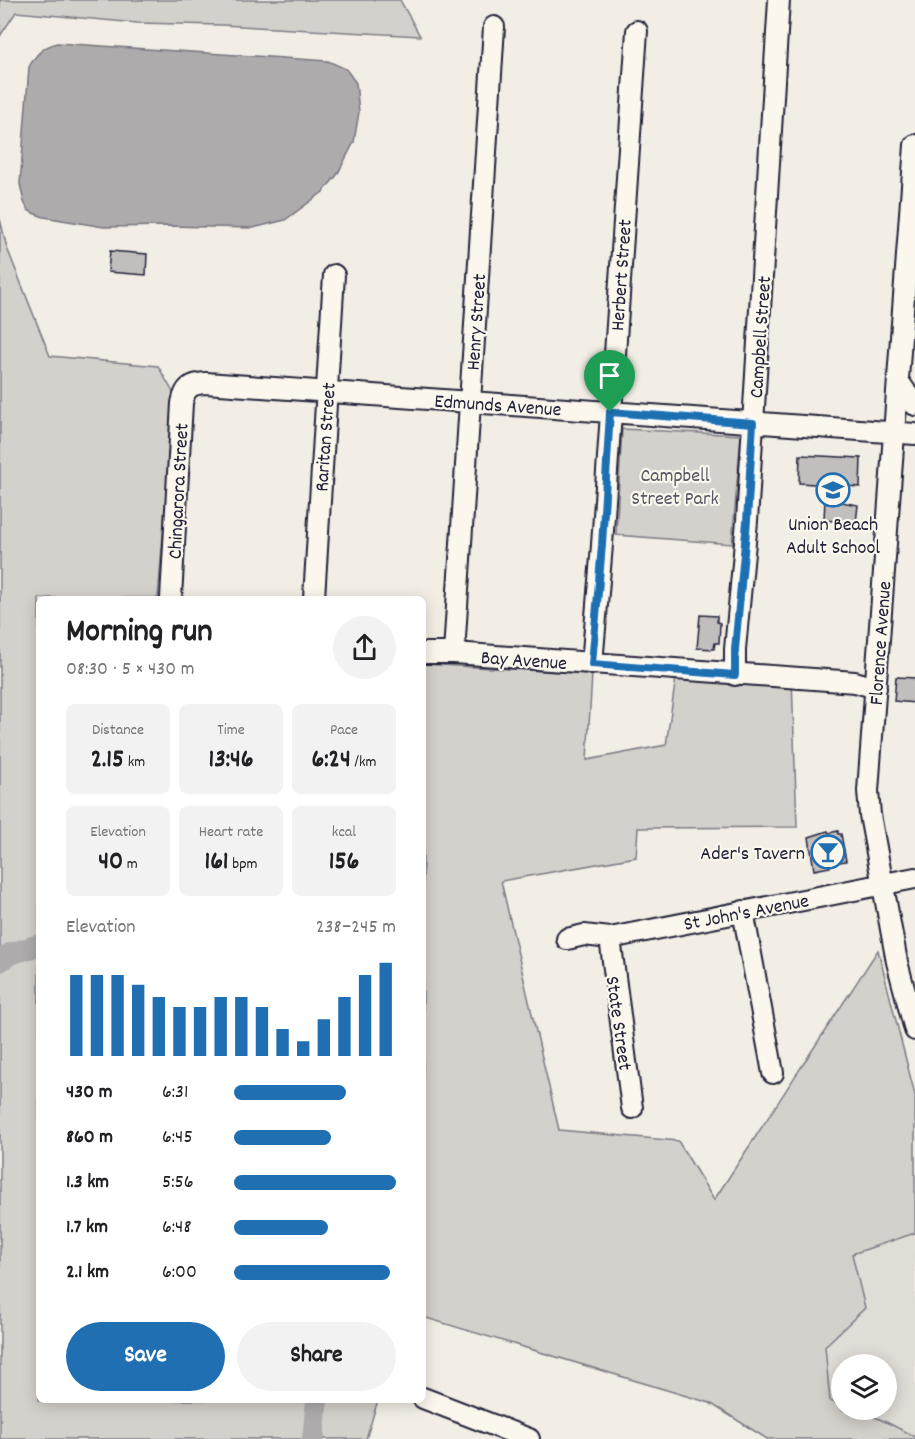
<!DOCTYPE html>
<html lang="en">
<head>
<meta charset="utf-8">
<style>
	:root { --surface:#fff; --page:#f2f2f2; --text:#202124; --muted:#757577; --accent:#1f6fb2 }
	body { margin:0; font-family:Dekko,sans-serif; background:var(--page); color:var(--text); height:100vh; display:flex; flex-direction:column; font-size:22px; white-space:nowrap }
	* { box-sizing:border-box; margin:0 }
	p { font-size:20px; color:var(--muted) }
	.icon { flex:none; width:33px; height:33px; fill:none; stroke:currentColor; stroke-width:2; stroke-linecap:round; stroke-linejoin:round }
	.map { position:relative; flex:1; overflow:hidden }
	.panel { position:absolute; left:36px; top:596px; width:390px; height:807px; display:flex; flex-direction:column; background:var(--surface); border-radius:9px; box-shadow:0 3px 15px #0003 }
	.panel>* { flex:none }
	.buttons { position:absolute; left:831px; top:1354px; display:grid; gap:12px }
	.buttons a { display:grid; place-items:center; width:66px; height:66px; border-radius:50%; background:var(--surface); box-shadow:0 3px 15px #0003; font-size:30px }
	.pin { position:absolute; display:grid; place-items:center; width:51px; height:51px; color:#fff; margin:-62px -26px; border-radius:50% 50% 50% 0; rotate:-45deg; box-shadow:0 0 6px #0007 }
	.pin .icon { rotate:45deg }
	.round { display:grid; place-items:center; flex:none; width:63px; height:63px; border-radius:32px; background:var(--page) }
	.summary { display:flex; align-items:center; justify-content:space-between; height:102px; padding:0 30px }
	h1 { font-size:33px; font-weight:700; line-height:45px }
	.metrics { display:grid; grid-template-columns:repeat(3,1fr); gap:9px; height:102px; padding:6px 30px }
	.metrics div { display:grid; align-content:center; border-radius:9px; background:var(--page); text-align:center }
	.metrics b { font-size:26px; font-weight:700 }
	.metrics small { font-size:16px; font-weight:400 }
	.metrics p { font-size:16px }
	.chart { height:168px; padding:12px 30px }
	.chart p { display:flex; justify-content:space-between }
	.chart svg { width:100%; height:108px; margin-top:6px; stroke:var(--accent); stroke-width:6 }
	.action { display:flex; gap:12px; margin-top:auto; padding:12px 30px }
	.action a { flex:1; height:69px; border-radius:36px; background:var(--accent); color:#fff; font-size:24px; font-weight:700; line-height:69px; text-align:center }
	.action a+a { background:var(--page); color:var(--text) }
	ul { padding:0 30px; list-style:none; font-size:20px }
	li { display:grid; grid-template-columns:96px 72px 1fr; align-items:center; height:45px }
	li i { height:15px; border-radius:8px; background:var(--accent) }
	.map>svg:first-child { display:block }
	.built { fill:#e0dcd6 }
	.green { fill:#d4d1cc; stroke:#7b7a84; stroke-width:1.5 }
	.water { fill:#aeabad; stroke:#76747f; stroke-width:1.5 }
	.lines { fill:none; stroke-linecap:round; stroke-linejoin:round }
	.river { stroke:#aeabad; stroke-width:22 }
	.building { fill:#c2bebe; stroke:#22223b; stroke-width:1.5 }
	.minor-casing { stroke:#22223b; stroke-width:24 }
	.minor { stroke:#fbf7ec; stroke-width:20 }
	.route-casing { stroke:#fff; stroke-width:12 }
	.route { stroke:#1f6fb2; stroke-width:8 }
	.labels { text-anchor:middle; stroke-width:4.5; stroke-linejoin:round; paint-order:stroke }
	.street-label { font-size:20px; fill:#22223b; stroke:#fbf7ec }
	.park-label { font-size:20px; fill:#575766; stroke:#fbf7ec }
	.poi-label { font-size:20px; fill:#22223b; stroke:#fbf7ec }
</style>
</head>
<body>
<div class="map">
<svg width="915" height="1439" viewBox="0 0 915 1439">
	<rect width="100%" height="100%" fill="#f2eee5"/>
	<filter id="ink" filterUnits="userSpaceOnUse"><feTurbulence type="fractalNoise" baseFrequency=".0167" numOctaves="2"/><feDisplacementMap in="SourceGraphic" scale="12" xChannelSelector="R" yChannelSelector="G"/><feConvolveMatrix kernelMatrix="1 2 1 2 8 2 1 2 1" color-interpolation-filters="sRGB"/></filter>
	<g filter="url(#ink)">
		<!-- built -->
		<path class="built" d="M915 1233V1437L885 1421 855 1410H886V1365H842L841 1405 830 1401 825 1346 865 1308 852 1254Z"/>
		<!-- green -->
		<path class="green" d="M0 0H400L420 36 222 25 137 23 16 12 0 36Z
			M0 219 7 248 50 356 158 366 174 394 158 598H39V1400H378L366 1439H0Z
			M622 429 741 435 732 544 616 535Z
			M423 664 592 674 587 760 666 745 677 671 792 678 797 827 638 828 636 857 501 881 559 1130 678 1141 714 1200 878 950 915 1095V1233L852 1254 865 1308 825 1346 830 1401 841 1405 842 1410C868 1410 892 1425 915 1437V1439H767L710 1403 423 1317Z"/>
		<!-- water -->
		<path class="water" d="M57 43 328 61 346 69 356 83 359 112 354 142 337 175 323 192 285 220 253 228 168 226 104 227 44 217 33 213 28 210 24 202 20 184 29 67C36 54 43 47 57 43Z"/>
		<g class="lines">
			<!-- river -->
			<path class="river" d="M0 961 10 954 39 945
				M313 1439 317 1400"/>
		</g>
		<!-- building -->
		<path class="building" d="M110 251 147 254 146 275 108 272Z
			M800 455 861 458 860 487 799 483Z
			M825 499 858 505 856 523 824 520Z
			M700 615 717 616V622L720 623 719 643H715L714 649 697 648Z
			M896 677 915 678V703L894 701Z
			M828 831 829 833 838 831V834H841L846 861 829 864 830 867 814 870 809 837Z"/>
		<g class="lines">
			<defs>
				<path id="minor" d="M915 145 868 791 870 815 897 962 915 1030
					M899 382 915 405
					M171 598 182 403C185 388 190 384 206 383L915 434
					M314 598 334 275
					M423 653H454L855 682 876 688
					M454 653 494 27
					M592 664 602 545 637 31
					M735 675V649L747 521 779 0
					M743 911 773 1073
					M610 938 632 1108
					M567 939 584 935 610 938 915 878
					M423 1398 529 1439"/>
			</defs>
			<!-- minor casing -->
			<use href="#minor" class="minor-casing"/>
			<!-- minor -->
			<use href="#minor" class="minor"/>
		</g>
	</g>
	<g class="lines" filter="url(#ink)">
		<defs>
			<path id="route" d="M610 412 753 423 747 521 735 649V675L592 664 602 545Z"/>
		</defs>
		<!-- route casing -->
		<use href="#route" class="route-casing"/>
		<!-- route -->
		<use href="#route" class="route"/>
	</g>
	<!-- icons -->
	<defs>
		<symbol id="school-ring" viewBox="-11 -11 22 22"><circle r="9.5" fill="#fbf7ec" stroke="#1f6fb2" stroke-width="1.5"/><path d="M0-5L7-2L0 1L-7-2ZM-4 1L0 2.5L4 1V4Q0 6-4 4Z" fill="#1f6fb2"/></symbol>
		<symbol id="bar-ring" viewBox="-11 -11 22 22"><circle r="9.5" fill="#fbf7ec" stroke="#1f6fb2" stroke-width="1.5"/><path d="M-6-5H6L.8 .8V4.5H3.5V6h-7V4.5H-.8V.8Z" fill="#1f6fb2"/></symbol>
	</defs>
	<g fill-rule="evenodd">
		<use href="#school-ring" x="814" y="471" width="38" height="38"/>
		<use href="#bar-ring" x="809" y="833" width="38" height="38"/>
	</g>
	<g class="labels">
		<!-- street labels -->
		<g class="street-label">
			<text transform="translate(620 275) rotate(-86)" y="7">Herbert Street</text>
			<text transform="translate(475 322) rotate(-86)" y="7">Henry Street</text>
			<text transform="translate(759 337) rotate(-86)" y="7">Campbell Street</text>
			<text transform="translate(498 404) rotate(4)" y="7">Edmunds Avenue</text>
			<text transform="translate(324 437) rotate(-86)" y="7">Raritan Street</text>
			<text transform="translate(177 491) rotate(-87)" y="7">Chingarora Street</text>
			<text transform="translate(879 643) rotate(-86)" y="7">Florence Avenue</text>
			<text transform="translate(524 659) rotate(4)" y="7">Bay Avenue</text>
			<text transform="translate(746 911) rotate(-11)" y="7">St John's Avenue</text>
			<text transform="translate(620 1023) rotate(82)" y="7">State Street</text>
		</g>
		<!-- park labels -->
		<g class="park-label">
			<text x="675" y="481">Campbell<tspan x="675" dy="23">Street Park</tspan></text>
		</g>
		<!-- poi labels -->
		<g class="poi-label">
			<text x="833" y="530">Union Beach<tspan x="833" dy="23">Adult School</tspan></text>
			<text x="805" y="859" text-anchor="end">Ader's Tavern</text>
		</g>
	</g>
</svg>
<div class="buttons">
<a><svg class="icon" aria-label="layers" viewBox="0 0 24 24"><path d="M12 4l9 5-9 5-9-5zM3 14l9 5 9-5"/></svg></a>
</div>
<div class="pin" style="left:610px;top:412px;background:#1e9e55"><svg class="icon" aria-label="arrive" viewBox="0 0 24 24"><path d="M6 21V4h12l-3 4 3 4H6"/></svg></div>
<section class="panel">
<div class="summary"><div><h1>Morning run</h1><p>08:30 · 5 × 430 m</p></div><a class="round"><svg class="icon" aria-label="share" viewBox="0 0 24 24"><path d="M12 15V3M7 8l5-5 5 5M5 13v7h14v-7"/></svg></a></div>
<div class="metrics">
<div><p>Distance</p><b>2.15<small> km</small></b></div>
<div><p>Time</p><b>13:46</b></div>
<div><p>Pace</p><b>6:24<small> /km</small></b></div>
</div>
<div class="metrics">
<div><p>Elevation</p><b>40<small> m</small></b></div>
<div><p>Heart rate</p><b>161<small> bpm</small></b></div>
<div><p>kcal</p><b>156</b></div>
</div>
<div class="chart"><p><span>Elevation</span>238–245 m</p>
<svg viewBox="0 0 160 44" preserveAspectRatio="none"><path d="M5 44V11M15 44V11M25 44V11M35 44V15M45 44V20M55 44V24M65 44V24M75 44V20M85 44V20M95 44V24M105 44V33M115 44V38M125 44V29M135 44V20M145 44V11M155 44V6"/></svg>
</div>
<ul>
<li><b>430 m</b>6:31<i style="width:69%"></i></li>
<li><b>860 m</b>6:45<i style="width:60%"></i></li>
<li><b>1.3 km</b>5:56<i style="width:100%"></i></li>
<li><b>1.7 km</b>6:48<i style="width:58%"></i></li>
<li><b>2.1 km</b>6:00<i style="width:96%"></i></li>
</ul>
<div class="action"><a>Save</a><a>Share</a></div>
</section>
</div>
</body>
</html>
